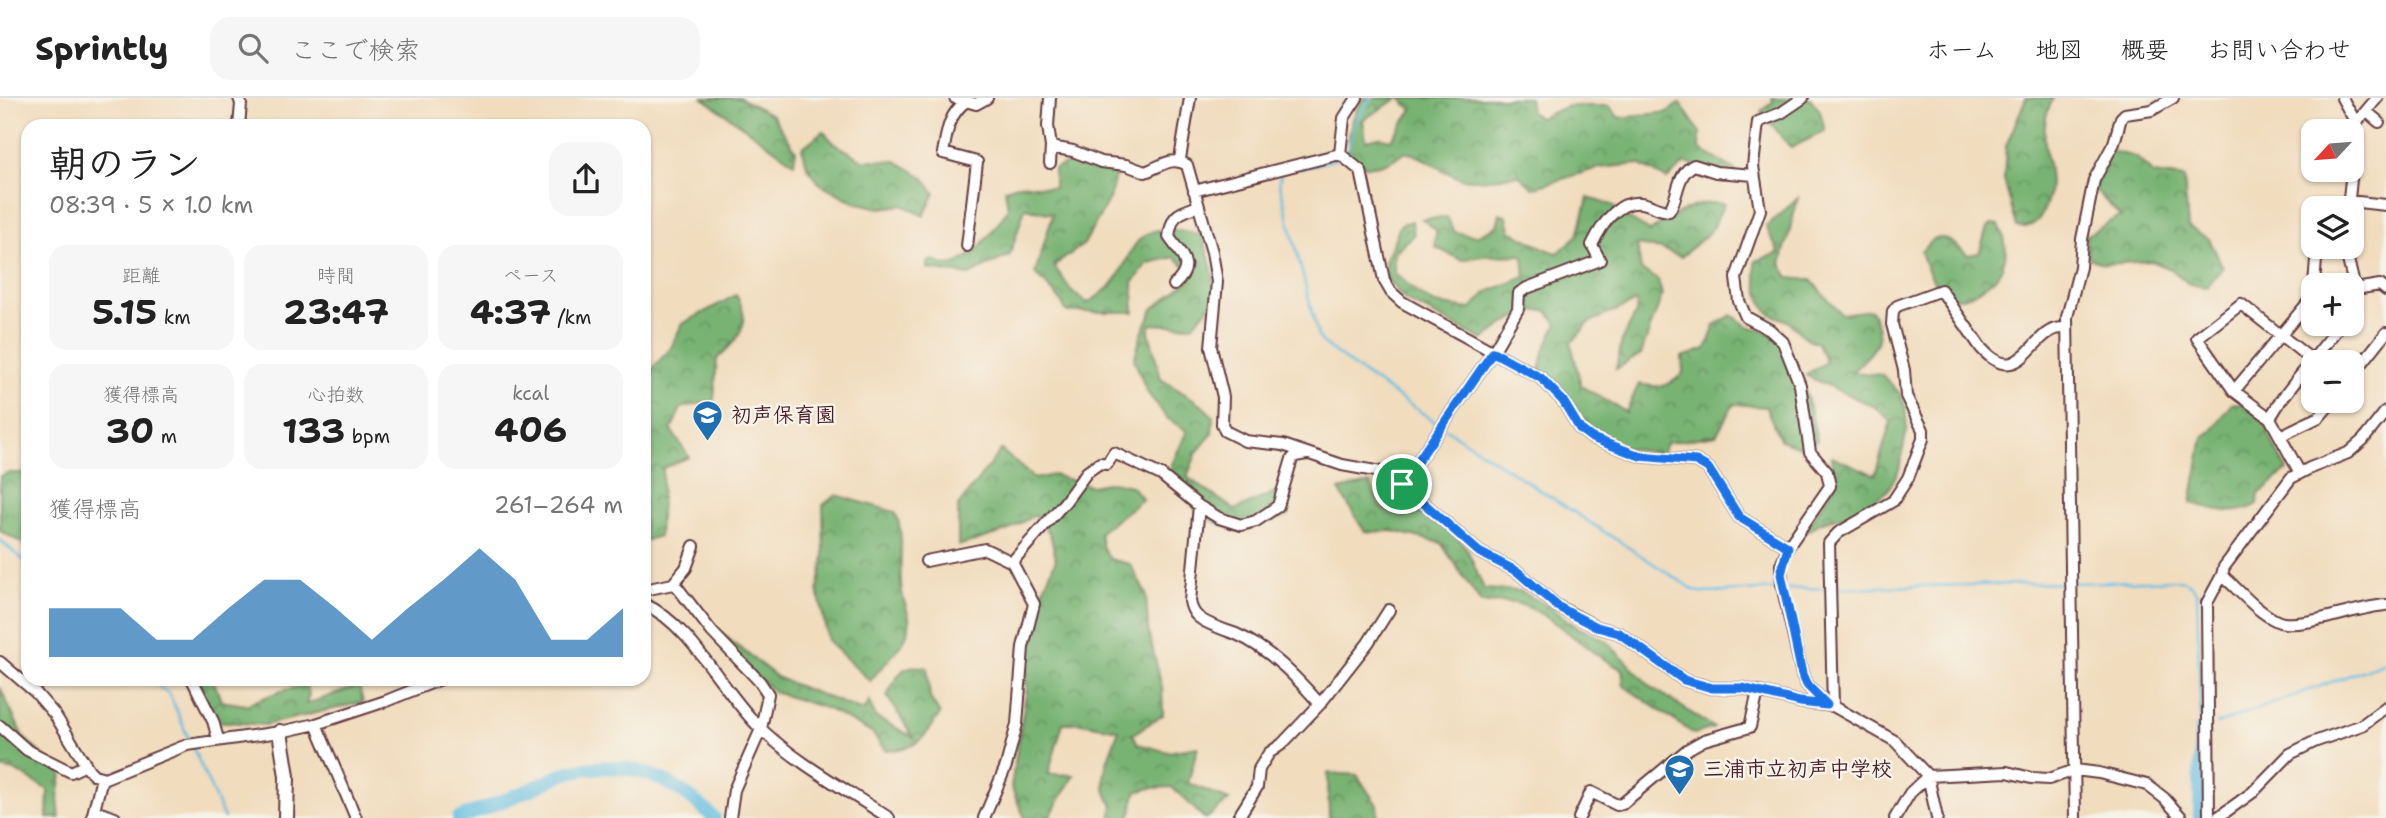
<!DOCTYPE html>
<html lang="ja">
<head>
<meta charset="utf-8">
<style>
	:root { --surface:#fff; --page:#f6f6f6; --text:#222; --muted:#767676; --line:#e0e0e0; --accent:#1f6fb2 }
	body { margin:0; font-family:"Shantell Sans","Klee One",sans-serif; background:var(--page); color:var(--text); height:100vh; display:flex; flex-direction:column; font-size:26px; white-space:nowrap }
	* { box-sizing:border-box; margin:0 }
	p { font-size:23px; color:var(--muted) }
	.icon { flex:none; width:38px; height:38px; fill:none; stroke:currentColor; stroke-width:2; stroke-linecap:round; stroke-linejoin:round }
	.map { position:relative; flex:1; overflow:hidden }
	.sheet { position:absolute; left:21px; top:21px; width:630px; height:567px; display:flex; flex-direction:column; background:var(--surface); border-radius:21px; box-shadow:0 2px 5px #0004 }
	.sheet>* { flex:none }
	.needle { width:46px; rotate:244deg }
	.controls { position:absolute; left:2301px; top:21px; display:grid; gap:14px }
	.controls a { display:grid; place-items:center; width:63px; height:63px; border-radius:14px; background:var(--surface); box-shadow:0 2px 5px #0004; font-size:35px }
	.pin { position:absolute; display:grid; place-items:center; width:60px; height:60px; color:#fff; margin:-30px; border:4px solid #fff; border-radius:50%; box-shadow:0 2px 7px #0007 }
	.round { display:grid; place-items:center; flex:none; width:74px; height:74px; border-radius:21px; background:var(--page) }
	.head { display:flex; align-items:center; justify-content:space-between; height:119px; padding:0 28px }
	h1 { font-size:38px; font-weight:700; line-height:52px }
	.stats { display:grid; grid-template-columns:repeat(3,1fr); gap:10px; height:119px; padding:7px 28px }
	.stats div { display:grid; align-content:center; border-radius:18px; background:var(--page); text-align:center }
	.stats b { font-size:35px; font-weight:700 }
	.stats small { font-size:19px; font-weight:400 }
	.stats p { font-size:19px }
	.chart { height:196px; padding:14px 28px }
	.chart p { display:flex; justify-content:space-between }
	.chart svg { width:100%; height:126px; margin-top:7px; fill:var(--accent); opacity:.7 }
	header { display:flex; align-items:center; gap:42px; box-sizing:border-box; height:98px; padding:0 35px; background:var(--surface); border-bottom:2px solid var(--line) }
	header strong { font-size:33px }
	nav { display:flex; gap:38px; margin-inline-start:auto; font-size:24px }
	.search { width:490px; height:63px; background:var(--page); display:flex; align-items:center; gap:18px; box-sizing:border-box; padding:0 24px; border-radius:21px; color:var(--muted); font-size:26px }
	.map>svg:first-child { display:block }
	.forest { fill:url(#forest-crowns); stroke:#61694f; stroke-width:2 }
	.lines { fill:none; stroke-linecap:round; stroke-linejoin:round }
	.stream { stroke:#63bde1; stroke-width:2.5 }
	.river { stroke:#63bde1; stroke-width:14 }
	.minor-casing { stroke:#633b41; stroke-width:14 }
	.major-casing { stroke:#633b41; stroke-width:18 }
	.minor { stroke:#fff; stroke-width:10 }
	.major { stroke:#fff; stroke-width:14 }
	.route-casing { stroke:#fff; stroke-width:14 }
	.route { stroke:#1a73e8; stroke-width:9 }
	.labels { text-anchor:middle; stroke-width:5; stroke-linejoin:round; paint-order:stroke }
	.poi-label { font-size:21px; font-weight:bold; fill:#4a1f2b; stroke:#f7f3e8; text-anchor:start }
</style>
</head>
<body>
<header>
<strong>Sprintly</strong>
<div class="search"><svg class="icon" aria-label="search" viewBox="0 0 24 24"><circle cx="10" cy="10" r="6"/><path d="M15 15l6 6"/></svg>ここで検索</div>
<nav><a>ホーム</a><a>地図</a><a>概要</a><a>お問い合わせ</a></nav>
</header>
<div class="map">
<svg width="2386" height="720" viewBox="0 0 2386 720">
	<defs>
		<pattern id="forest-crowns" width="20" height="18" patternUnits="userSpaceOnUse" patternTransform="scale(1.75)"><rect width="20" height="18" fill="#78b373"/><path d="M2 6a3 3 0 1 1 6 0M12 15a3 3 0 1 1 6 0" fill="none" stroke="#64915f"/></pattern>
	</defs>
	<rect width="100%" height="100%" fill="#f7f3e8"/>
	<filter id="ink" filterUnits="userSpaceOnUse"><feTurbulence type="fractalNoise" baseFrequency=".0143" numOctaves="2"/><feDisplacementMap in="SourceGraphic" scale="14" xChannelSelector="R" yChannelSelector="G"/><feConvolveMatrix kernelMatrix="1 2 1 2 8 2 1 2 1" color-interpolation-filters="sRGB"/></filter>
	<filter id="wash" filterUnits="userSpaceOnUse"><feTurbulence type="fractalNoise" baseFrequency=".00686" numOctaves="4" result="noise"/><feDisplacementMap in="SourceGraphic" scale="28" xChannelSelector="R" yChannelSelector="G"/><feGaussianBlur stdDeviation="1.57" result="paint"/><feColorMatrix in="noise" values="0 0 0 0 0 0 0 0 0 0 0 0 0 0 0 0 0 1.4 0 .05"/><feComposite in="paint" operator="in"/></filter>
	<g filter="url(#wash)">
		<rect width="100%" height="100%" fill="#f1dcbd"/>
		<!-- forest -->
		<path class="forest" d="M703 0H740L772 17 796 53 794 65Z
			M1363 0H1398L1363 22 1366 42 1379 39 1391 42 1412 12 1400 0H1529L1531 14 1539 20 1568 8H1609L1619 20 1667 14 1680 5 1700 35 1699 51 1736 72 1735 78 1685 65 1667 81 1639 66 1598 70 1533 90 1519 77C1505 78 1476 85 1464 81 1440 75 1429 58 1404 54 1388 67 1366 75 1349 60 1347 37 1351 20 1363 0Z
			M1772 0H1810L1820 13 1825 33 1791 50 1761 13 1773 4Z
			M2026 0H2053C2049 8 2046 17 2045 27 2041 59 2061 85 2040 119 2035 127 2026 130 2017 129L2004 82 2006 48Z
			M823 33 834 45 863 62 896 63 923 79 935 95 924 118 903 107 880 110 854 104 819 85 807 68 802 50Z
			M2111 53 2136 59 2153 76 2184 80 2188 129 2209 141 2223 169 2207 189 2189 186 2171 171 2152 163 2104 166 2089 160 2085 138 2120 118 2093 90Z
			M1073 63 1117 69 1110 99 1084 146 1054 168 1073 195 1088 205C1098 198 1110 191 1117 180 1129 162 1132 137 1158 132 1170 130 1188 134 1201 136 1206 148 1217 183 1214 196 1212 208 1200 219 1192 228L1151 226 1149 234 1161 281 1198 304 1213 318 1212 336 1197 354 1187 379 1235 412 1285 390 1289 417 1243 433 1223 427 1199 417 1177 386 1170 371 1187 333 1167 320 1147 294 1134 261 1142 235 1153 211 1188 183 1190 173 1175 159 1148 165 1133 185 1134 214H1067L1058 199 1035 175 1053 116 1025 110 1010 157 969 177 928 171V164L934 162C962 183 995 130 1008 111L1005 91 1020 86 1054 90V71Z
			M1588 100 1612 107 1624 118 1650 133C1672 120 1695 100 1724 106L1710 134 1681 159 1662 151 1637 147 1641 172 1658 182 1662 197 1641 256 1616 271 1622 242 1636 215 1637 203 1590 224 1571 245 1581 288 1626 314 1639 286C1658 290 1669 290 1683 275L1682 259 1706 251 1715 227 1732 217 1747 228 1762 232 1778 240 1807 298 1817 342 1803 350 1780 342 1766 309 1734 306 1716 337 1666 345 1662 356 1626 350 1592 337 1565 296 1540 274 1544 253 1557 226 1548 213C1524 210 1501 227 1483 242L1405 202 1386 180 1385 164 1401 126 1412 123 1414 136 1394 155V174L1416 194 1435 206 1471 211 1487 194 1525 179 1523 157 1482 158 1461 162 1435 149 1436 132 1422 121 1447 119 1454 134 1476 138 1497 128 1500 115 1507 119 1511 134C1528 140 1541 151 1558 155L1578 137Z
			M1798 100 1781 166 1789 180 1811 182 1841 216 1871 212C1888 245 1874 251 1852 274L1882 277 1898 293 1905 308 1907 331 1899 372 1887 393 1872 404 1849 417 1818 425 1809 433 1804 434 1834 388 1832 358 1875 377 1891 323 1875 309 1805 277 1826 264 1818 245C1804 241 1801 235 1791 226 1786 220 1777 220 1771 216 1758 207 1755 177 1755 163L1779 155 1766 129Z
			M1993 126 1999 127C2012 153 2006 177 1980 191 1974 194 1967 200 1961 200 1938 202 1926 170 1921 154 1939 129 1949 142 1968 157L1979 155 1987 130Z
			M736 197C754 227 738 240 717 261L714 302 681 310 671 332 689 359 663 370 659 438 644 443V285L650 273 671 250 682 226Z
			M2232 305 2242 306 2265 325 2275 351 2287 372 2259 396 2258 406C2236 420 2215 411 2191 405L2203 339 2212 333Z
			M1001 352 1035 381 1053 377 1091 388 1112 384 1131 388 1143 401 1099 435 1103 450 1110 461 1130 466 1146 496 1148 531 1162 590 1163 617 1133 636 1138 646 1168 654 1198 649 1188 685 1229 702 1207 720H1204L1172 689 1151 690 1136 694 1130 720H1111L1113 707C1094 685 1110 656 1119 632L1081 625H1063L1048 676 1074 677 1049 720H1025L1011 689 1027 590 1025 560 1037 507 1056 461 1050 436 1035 417 1007 433 958 448V408Z
			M9 375H28V448L0 433V378Z
			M1370 385 1381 409 1392 415 1415 414 1441 421 1467 451 1484 491 1520 493 1548 508 1577 529 1605 542 1650 588 1714 630 1694 636 1624 588 1622 571C1584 554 1551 512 1514 505 1504 503 1491 505 1481 505L1441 445 1393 433 1365 434 1339 392Z
			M836 397 895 414C907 440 896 469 903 499 906 512 913 522 907 536 902 550 880 570 870 583L828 543 818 492 824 459 823 407Z
			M720 534 778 580 863 613 869 603 875 619 913 639 887 598C899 577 900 564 927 570L930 600 940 616C923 642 917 652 885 652L872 635 828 611 774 594 741 563Z
			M197 581H213L221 603 246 607 278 594 305 587 309 596 306 606 359 588 363 604 265 627 214 623Z
			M0 589 23 639 62 676 58 699 60 720H47L48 692 16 673 0 670Z
			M1328 675 1357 677 1377 707 1378 720H1329Z"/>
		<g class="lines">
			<!-- stream -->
			<path class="stream" d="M1343 56 1347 53C1355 29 1354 19 1372 0
				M1301 71 1338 60
				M1281 76 1279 83 1318 238 1324 246 1357 271 1440 327
				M1446 331 1694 492 1704 495 1779 491
				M0 442 28 466
				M2073 485 2183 482 2191 487 2197 495 2201 633 2203 632
				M1835 490 2066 485
				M1786 491 1828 490
				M149 581 170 597 190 644
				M2217 626 2386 564
				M193 650 224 720"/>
			<!-- river -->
			<path class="river" d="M459 720C485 711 509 700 534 690 547 684 560 676 574 673 632 660 673 681 714 720
				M2200 720 2201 633"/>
		</g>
	</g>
	<g filter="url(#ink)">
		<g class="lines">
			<defs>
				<path id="minor" d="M239 0 241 6 239 28
					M955 0 976 6 987 0
					M1050 0 1048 28 1051 49 1073 53 1101 64 1126 67 1145 74C1160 69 1172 57 1187 67L1212 154 1217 184 1211 249 1223 299 1222 326 1225 333 1245 343 1283 347 1342 367 1381 374 1402 386 1479 454 1518 474 1557 508 1597 529 1619 535 1684 582 1712 590H1743L1800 604 1833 608 1895 643 1928 678 1937 720
					M1803 0 1781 15 1758 24 1753 68 1760 112 1736 180 1739 203 1746 219 1770 232 1783 244 1800 287 1810 354 1827 374 1830 388 1788 449 1781 467 1782 487 1802 576 1807 587 1827 607
					M2342 0 2356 25 2352 71
					M965 4C948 18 947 34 943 55L977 64 967 148
					M2366 13 2379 24
					M2356 25 2377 0
					M1340 56 1361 73 1384 182 1391 194 1402 204 1541 280 1563 303 1580 331 1592 340 1640 358 1696 363 1708 370 1739 419 1788 449
					M1340 56 1344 20 1357 0
					M1180 61 1190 0
					M1050 65 1051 49
					M1194 93 1340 56
					M2349 103 2386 107
					M2348 110 2352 72
					M2345 149 2355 191 2352 210
					M1174 187C1195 168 1183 159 1169 139 1172 116 1177 116 1198 108
					M2314 187 2317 149
					M2355 191 2380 187 2386 192
					M2352 278 2386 235
					M2234 293 2311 201 2314 191
					M2270 320 2281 302 2341 226
					M2280 338 2319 319 2333 303
					M2300 375 2270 320 2234 293 2197 240 2241 206 2312 262
					M1402 386 1493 254 1518 211 1519 195 1527 190 1600 162 1592 147C1601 128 1617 102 1641 105 1651 106 1659 113 1669 113 1680 97 1675 77 1694 67L1716 74 1754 77
					M1199 408 1190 503C1192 516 1199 521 1210 526 1219 530 1227 533 1236 536 1270 551 1296 579 1320 606
					M926 463 985 451 1012 464 1034 506 1023 549 1017 626 1006 668 984 720
					M1012 464 1065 404 1087 374 1100 365 1107 366 1114 355 1161 377 1199 408 1219 420 1241 427 1256 423 1278 408 1292 361 1295 358 1307 356
					M2222 477C2240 493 2256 513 2277 523 2298 533 2359 508 2386 507
					M674 485 712 534 760 584 768 596 761 631 734 692 730 720
					M644 492 673 486 686 470 694 448
					M644 506C691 526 723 595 761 631 798 666 847 692 889 720
					M0 564 35 594 55 617 89 672 94 677 105 680 187 647 280 634 316 626 386 603 441 581
					M192 581 213 623 218 641
					M1833 608 1829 445 1838 435 1893 403 1908 380 1923 341V332L1906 298 1904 272 1892 226 1893 213 1897 208 1941 192 1981 250C2018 291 2030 239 2055 231 2059 230 2063 230 2067 230
					M316 626 356 720
					M0 628 27 652 71 674 86 667
					M95 713 115 720
					M92 720 102 680
					M1238 720 1257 689 1259 671 1269 655 1282 646 1320 606 1368 545 1389 512
					M1579 720 1591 694 1617 707 1622 706 1688 651 1704 642 1750 629 1758 593
					M1895 720 1910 695 1928 678 2007 674 2031 680 2049 681 2075 672 2099 675 2147 687 2164 700 2182 720
					M2075 720 2067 219 2080 169 2082 141 2094 82 2114 45 2121 20 2125 16 2152 12 2173 0
					M2209 720 2207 505 2222 477 2224 469 2291 380 2310 370 2348 355 2363 342 2386 313
					M2217 720 2253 694 2290 656 2314 644 2362 627 2386 609"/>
				<path id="major" d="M280 634 287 678 286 720"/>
			</defs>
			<!-- minor casing -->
			<use href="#minor" class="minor-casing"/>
			<!-- major casing -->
			<use href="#major" class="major-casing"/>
			<!-- minor -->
			<use href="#minor" class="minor"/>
			<!-- major -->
			<use href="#major" class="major"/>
		</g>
	</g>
	<g class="lines" filter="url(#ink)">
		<defs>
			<path id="route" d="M1493 254 1541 280 1563 303 1580 331 1592 340 1640 358 1696 363 1708 370 1739 419 1788 449 1781 476 1802 576 1807 587 1827 607 1800 604 1743 590H1712L1684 582 1619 535 1597 529 1575 518 1557 508 1518 474 1479 454 1402 386Z"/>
		</defs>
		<!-- route casing -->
		<use href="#route" class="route-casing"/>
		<!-- route -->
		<use href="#route" class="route"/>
	</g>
	<!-- icons -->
	<defs>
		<symbol id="school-pin" viewBox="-11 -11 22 30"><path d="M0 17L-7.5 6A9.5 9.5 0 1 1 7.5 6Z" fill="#1f6fb2" stroke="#f7f3e8"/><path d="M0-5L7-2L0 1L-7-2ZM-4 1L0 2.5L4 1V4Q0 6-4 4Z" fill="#fff"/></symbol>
	</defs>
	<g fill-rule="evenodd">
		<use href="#school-pin" x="690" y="300" width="35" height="47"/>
		<use href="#school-pin" x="1662" y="654" width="35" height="47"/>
	</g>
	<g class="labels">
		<!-- poi labels -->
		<g class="poi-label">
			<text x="731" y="324">初声保育園</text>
			<text x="1703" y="678">三浦市立初声中学校</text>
		</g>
	</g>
</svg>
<div class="controls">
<a><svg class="needle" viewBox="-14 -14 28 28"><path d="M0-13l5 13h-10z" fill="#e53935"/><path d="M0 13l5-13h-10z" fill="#767676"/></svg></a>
<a><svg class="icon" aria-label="layers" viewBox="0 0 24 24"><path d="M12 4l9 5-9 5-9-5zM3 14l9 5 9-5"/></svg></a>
<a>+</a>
<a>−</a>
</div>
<div class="pin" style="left:1402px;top:386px;background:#1e9e55"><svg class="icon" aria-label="arrive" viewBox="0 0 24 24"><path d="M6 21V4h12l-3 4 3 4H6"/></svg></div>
<section class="sheet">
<div class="head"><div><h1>朝のラン</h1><p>08:39 · 5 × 1.0 km</p></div><a class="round"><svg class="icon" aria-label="share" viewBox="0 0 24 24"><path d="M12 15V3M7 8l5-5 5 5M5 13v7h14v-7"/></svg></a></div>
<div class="stats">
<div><p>距離</p><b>5.15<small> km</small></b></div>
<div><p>時間</p><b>23:47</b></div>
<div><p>ペース</p><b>4:37<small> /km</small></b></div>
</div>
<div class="stats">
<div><p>獲得標高</p><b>30<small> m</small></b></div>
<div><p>心拍数</p><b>133<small> bpm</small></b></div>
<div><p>kcal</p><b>406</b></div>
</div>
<div class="chart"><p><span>獲得標高</span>261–264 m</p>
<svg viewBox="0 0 160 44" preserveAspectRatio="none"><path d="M0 44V27L10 27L20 27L30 38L40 38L50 27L60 17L70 17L80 27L90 38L100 27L110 17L120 6L130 17L140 38L150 38L160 27V44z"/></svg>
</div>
</section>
</div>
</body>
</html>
